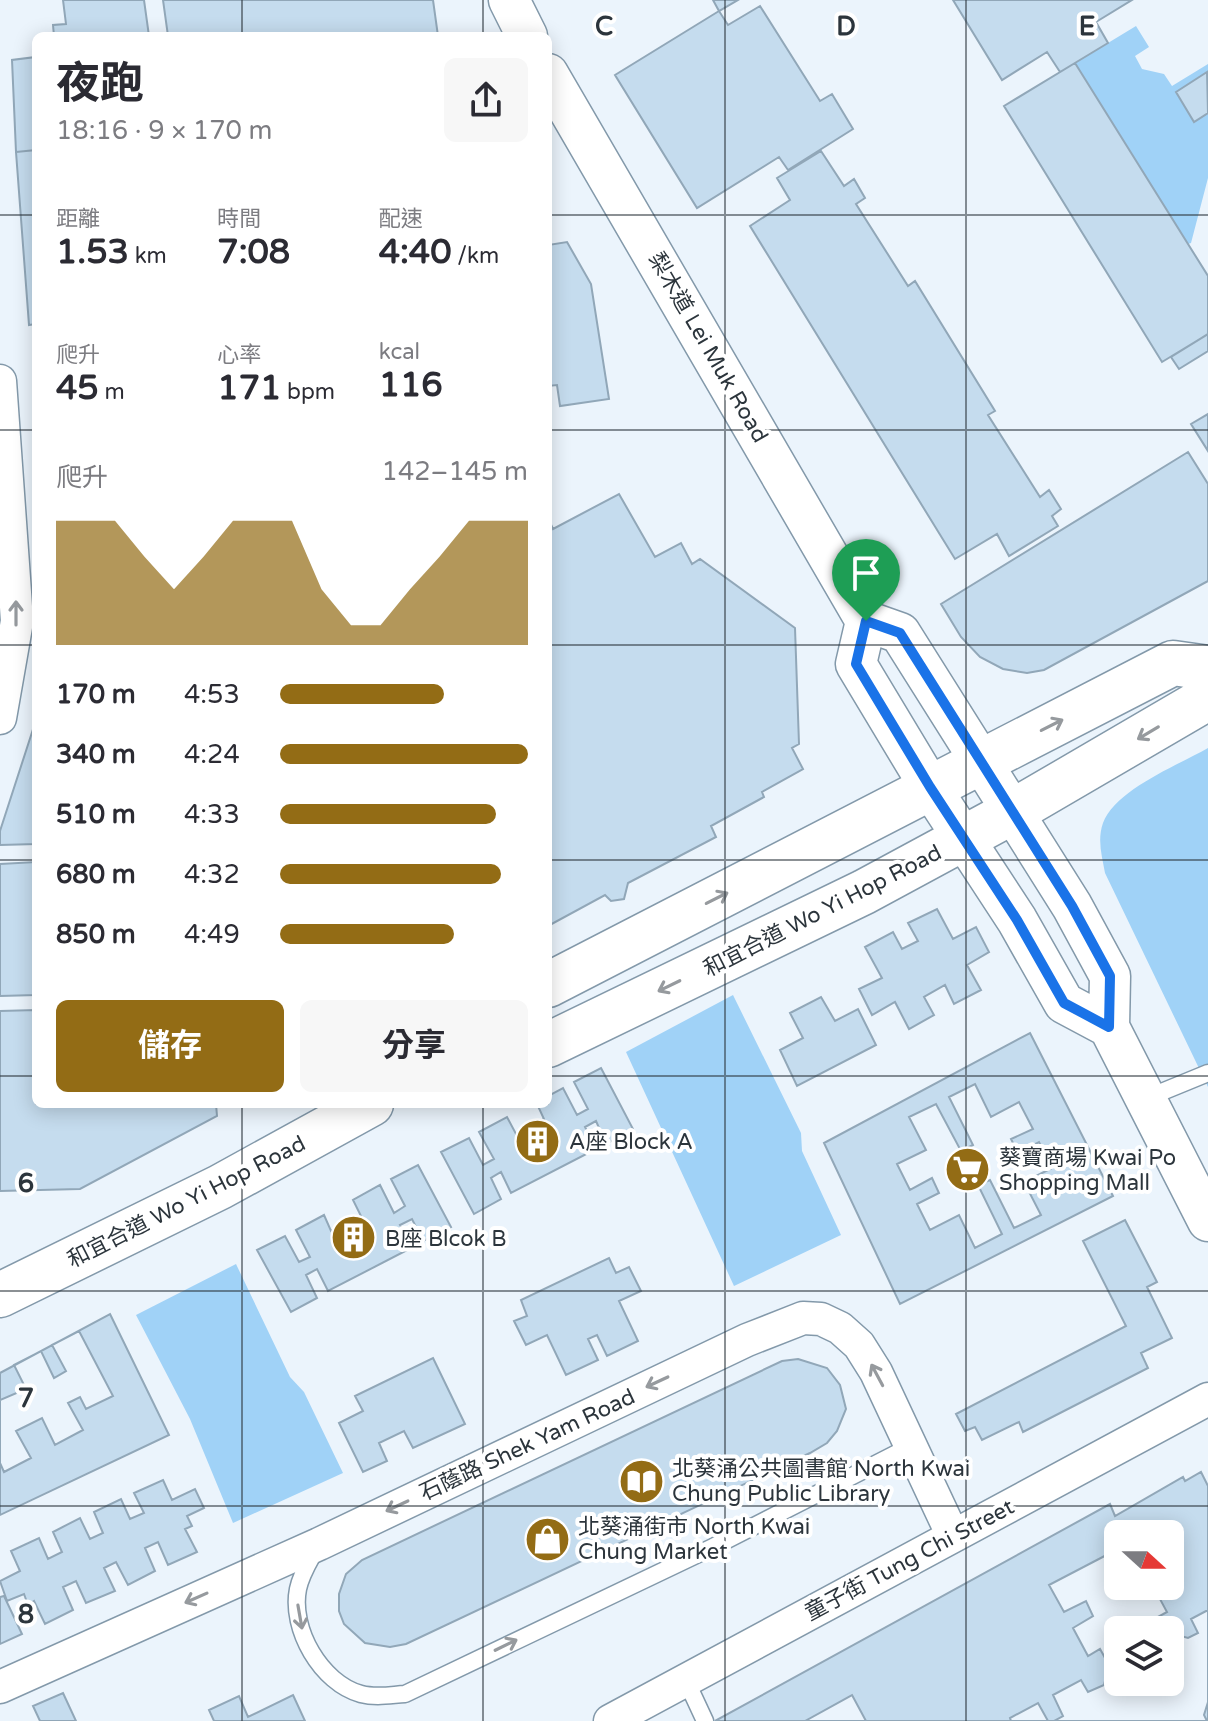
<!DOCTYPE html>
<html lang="zh-TW">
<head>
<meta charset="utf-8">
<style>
	:root { --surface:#fff; --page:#f7f7f7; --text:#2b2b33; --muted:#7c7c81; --accent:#936c15 }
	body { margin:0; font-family:"Varela Round","Noto Sans TC",sans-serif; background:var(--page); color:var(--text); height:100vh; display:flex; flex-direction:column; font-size:30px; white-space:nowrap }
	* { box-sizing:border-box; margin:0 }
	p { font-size:26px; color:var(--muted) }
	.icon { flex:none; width:44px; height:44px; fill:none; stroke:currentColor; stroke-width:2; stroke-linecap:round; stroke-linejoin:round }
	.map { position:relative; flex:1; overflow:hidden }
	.sheet { position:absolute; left:32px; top:32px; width:520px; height:1076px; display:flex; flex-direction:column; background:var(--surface); border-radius:12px; box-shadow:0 4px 20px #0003 }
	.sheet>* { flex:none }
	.needle { width:52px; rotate:111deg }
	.tools { position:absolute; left:1104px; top:1520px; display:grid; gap:16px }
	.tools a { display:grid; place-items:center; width:80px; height:80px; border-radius:12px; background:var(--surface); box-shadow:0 4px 20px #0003; font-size:40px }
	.pin { position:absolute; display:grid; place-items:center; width:68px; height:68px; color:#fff; margin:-82px -34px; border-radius:50% 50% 50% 0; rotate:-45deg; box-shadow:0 0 8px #0007 }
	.pin .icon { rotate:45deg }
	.round { display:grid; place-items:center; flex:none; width:84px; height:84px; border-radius:12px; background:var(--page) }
	.head { display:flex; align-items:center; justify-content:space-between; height:136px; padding:0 24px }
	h1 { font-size:44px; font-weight:700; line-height:60px }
	.figures { display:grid; grid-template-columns:repeat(3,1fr); gap:12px; height:136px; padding:8px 24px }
	.figures div { display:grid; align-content:center }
	.figures b { font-size:34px; font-weight:700 }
	.figures small { font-size:22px; font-weight:400 }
	.figures p { font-size:22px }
	.chart { height:224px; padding:16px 24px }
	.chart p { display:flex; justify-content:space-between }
	.chart svg { width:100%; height:144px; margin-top:8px; fill:var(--accent); opacity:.7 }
	.action { display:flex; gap:16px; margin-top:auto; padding:16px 24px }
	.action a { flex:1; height:92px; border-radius:12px; background:var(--accent); color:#fff; font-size:32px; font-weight:700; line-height:92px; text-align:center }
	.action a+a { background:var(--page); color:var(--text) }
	ul { padding:0 24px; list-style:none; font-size:26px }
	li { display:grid; grid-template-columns:128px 96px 1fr; align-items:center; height:60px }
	li i { height:20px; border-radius:10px; background:var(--accent) }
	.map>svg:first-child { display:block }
	.green { fill:#a0d2f7 }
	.building { fill:#c5dcee; stroke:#91a7b8; stroke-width:2; fill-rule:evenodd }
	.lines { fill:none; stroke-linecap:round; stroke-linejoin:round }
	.service-casing { stroke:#8399aa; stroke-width:19 }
	.minor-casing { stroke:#8399aa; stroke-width:35 }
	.tertiary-casing { stroke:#8399aa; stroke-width:43 }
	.secondary-casing { stroke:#8399aa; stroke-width:47 }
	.service { stroke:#fff; stroke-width:16 }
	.minor { stroke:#fff; stroke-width:32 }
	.tertiary { stroke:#fff; stroke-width:40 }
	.secondary { stroke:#fff; stroke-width:44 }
	.oneway { stroke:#969a9e }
	.route-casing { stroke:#fff; stroke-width:16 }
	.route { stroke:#1a73e8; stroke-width:10 }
	.grid { fill:none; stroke:#2c353c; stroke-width:2; stroke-opacity:0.55 }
	.labels { text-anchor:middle; stroke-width:8; stroke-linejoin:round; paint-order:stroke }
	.street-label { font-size:22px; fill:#2c353c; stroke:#fff }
	.poi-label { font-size:22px; fill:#2c353c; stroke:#fff; text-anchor:start }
	.grid-label { font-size:26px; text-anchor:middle; font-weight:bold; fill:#2c353c; stroke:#fff; stroke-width:8; stroke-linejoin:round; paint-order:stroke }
</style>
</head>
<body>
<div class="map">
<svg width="1208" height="1721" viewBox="0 0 1208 1721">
	<rect width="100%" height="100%" fill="#ebf4fc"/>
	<!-- green -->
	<path class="green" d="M1136 26 1149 47 1135 56 1142 69 1164 74 1172 86 1208 64V178L1191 243 1188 244 1075 63Z
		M1208 748V1087L1105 873C1102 856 1097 840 1103 823 1115 790 1178 765 1208 748Z
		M733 995 801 1133 802 1151 841 1235 734 1286 626 1052Z
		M236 1264 290 1377 304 1392 343 1473 233 1523 190 1419 136 1315Z"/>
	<!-- building -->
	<path class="building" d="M63 0H144L149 36H54L53 25 66 24Z
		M163 0H433L438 36H168Z
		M713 0H738L719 11Z
		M953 0H1132L1096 22 1108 43 1060 72 1047 52 1002 80Z
		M760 6 820 101 832 94 853 129 788 170 779 157 697 208 615 75 719 11 728 25Z
		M36 57V150L16 152 12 60Z
		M1075 63 1208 276V334L1162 362 1004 106Z
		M1207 72 1208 113 1194 122 1176 92Z
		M36 150V324L29 325 16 152Z
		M821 151 844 186 854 179 865 198 856 204 908 286 915 281 995 411 988 415 1040 497 1049 490 1061 509 1052 516 1058 526 1009 556 997 534 955 559 750 226 790 200 777 178Z
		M567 242 591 284 609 399 560 406 557 385 548 386V245Z
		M1208 334V351L1179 369 1171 357Z
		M1208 414V451L1191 424Z
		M1188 452 1208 484V581L1044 670 1027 673 1003 669 980 657 961 637 941 604Z
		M619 494 655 557 681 543 692 564 700 559 795 628 799 744 792 748 803 769 762 792 764 797 711 826 716 837 628 883 624 899 611 901 605 895 548 926V518L553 529Z
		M36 720V844L0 845V831Z
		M36 862V995L0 996V864Z
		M937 909 953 939 976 927 989 952 967 965 981 990 954 1004 945 985 924 997 934 1015 909 1029 895 1002 872 1015 859 989 882 978 865 947 893 932 902 949 918 941 908 923Z
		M821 997 835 1021 858 1009 876 1045 797 1086 780 1050 803 1038 790 1013Z
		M36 1010V1104H216L217 1116 80 1189 0 1191V1011Z
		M1030 1033 1113 1196 900 1304 824 1143Z
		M601 1068 633 1129 606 1144 596 1121 585 1127 596 1149 511 1193 501 1172 491 1178 501 1199 474 1214 441 1152 469 1138 483 1165 494 1159 479 1132 507 1117 516 1134 544 1119 537 1104H548V1096L563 1088 577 1115 588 1109 574 1082Z
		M975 1084 991 1117 1019 1102 1033 1129 1011 1139 1018 1153 1039 1142 1052 1168 1024 1182 1041 1215 1014 1228 990 1180 978 1185 1002 1234 975 1248 959 1215 930 1230 917 1204 939 1193 932 1178 910 1190 897 1164 926 1150 909 1117 936 1104 961 1151 973 1145 949 1097Z
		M418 1165 451 1227 423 1241 412 1219 400 1225 413 1247 328 1291 317 1269 306 1275 317 1298 291 1312 257 1250 285 1236 299 1262 310 1257 296 1230 324 1215 331 1231 361 1216 353 1200 380 1185 394 1213 405 1206 391 1179Z
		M1125 1220 1157 1282 1147 1287 1172 1338 1141 1353 1148 1368 1023 1432 1019 1422 982 1440 975 1427 965 1431 956 1414 1126 1326 1083 1241Z
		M609 1258 616 1273 629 1267 641 1291 619 1301 638 1341 607 1356 597 1335 588 1339 598 1360 566 1375 547 1335 526 1345 514 1321 527 1316 521 1300Z
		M110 1314 169 1435 0 1515V1373Z
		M79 1331 113 1396 86 1409 80 1397 68 1403 83 1430 55 1445 42 1418 16 1431 31 1458 4 1472 0 1463V1400L26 1389 14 1365 41 1351 54 1378 66 1371 52 1345Z
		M433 1358 465 1424 413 1448 404 1431 379 1443 387 1461 363 1472 339 1423 363 1411 355 1396Z
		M798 1359 827 1368 840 1385 846 1409 837 1431 827 1443 810 1453 406 1644 390 1647 365 1643 344 1624 339 1611V1594L346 1574 362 1560 782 1361Z
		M1201 1472 1208 1486V1721H715L1110 1504 1115 1516 1183 1477 1185 1481ZM1118 1534H1170V1586H1118ZM1118 1630H1170V1682H1118Z
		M163 1480 172 1500 195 1489 204 1508 187 1516 192 1526 185 1529 197 1552 168 1565 158 1542 145 1548 155 1571 128 1585 116 1562 104 1568 115 1591 86 1603 76 1581 63 1587 73 1610 45 1624 34 1601 28 1605 24 1594 7 1601 0 1581 20 1571 11 1551 39 1538 48 1559 62 1552 53 1532 80 1518 90 1539 103 1533 94 1512 121 1499 130 1519 144 1513 134 1493Z
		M1118 1549V1586H1124L1130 1596 1153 1586 1167 1612 1154 1619 1162 1630H1118V1682H1170V1633L1188 1638 1198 1633 1191 1619 1208 1610V1702L1204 1715 1207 1721H1054L1063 1716 1053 1695 1081 1680 1088 1692 1104 1685 1109 1665 1100 1649 1088 1656 1073 1628 1093 1616 1086 1601 1064 1612 1049 1585Z
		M4 1596 22 1634 0 1644V1597Z
		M63 1693 76 1721H40L33 1706Z
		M293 1695 305 1721H214L209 1710 239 1696 248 1717Z
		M852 1695 866 1721H805Z
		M1038 1703 1048 1721H1011L1010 1718Z"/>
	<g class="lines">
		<defs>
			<path id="service" d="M1147 1098 1208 1073
				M316 1549C309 1562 301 1574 298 1589 290 1629 321 1683 361 1694 376 1698 390 1695 405 1694L713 1547 911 1446
				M685 1678 705 1721"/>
			<path id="minor" d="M0 381 17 621 0 718
				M0 1687 319 1544 747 1340 803 1318 821 1319 840 1328 859 1345 876 1372 952 1534
				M610 1721 1208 1399"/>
			<path id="tertiary" d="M509 0 527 36
				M548 74 866 621 900 633 1072 906 1110 976 1109 1027 1208 1221
				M866 621 856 664 930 787 1017 920 1064 1003 1109 1027"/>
			<path id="secondary" d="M548 985 1173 663 1208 668
				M548 1045 864 892 1014 811 1199 703 1208 686
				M0 1295 220 1187 371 1104"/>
		</defs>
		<!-- service casing -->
		<use href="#service" class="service-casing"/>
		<!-- minor casing -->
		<use href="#minor" class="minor-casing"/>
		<!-- tertiary casing -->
		<use href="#tertiary" class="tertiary-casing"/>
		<!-- secondary casing -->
		<use href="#secondary" class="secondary-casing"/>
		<!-- service -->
		<use href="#service" class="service"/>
		<!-- minor -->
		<use href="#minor" class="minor"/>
		<!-- tertiary -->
		<use href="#tertiary" class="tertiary"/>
		<!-- secondary -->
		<use href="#secondary" class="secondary"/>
	</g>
	<!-- one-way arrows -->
	<defs><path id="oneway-shaft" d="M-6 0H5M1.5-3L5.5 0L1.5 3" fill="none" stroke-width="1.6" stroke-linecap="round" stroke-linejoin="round" transform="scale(2)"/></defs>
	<g class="oneway">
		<use href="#oneway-shaft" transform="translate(16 613) rotate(-90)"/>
		<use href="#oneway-shaft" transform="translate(1052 725) rotate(-27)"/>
		<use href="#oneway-shaft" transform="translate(1148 733) rotate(149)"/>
		<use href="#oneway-shaft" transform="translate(717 898) rotate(-27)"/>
		<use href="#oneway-shaft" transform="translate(669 986) rotate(154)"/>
		<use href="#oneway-shaft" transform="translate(877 1375) rotate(-118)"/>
		<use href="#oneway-shaft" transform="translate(657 1382) rotate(155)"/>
		<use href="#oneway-shaft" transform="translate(397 1506) rotate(155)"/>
		<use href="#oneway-shaft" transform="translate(196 1598) rotate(156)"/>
		<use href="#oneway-shaft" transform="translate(300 1617) rotate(80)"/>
		<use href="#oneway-shaft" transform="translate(506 1645) rotate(-26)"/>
	</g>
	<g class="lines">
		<defs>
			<path id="route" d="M866 621 900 633 1072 906 1110 976 1109 1027 1064 1003 1017 920 930 787 856 664Z"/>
		</defs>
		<!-- route casing -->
		<use href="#route" class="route-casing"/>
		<!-- route -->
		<use href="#route" class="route"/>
	</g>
	<!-- grid -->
	<path class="grid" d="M242 0V36M483 0V36M725 0V1721M966 0V1721M0 215H36M548 215H1208M0 430H36M548 430H1208M0 645H36M548 645H1208M0 860H36M548 860H1208M0 1076H36M548 1076H1208M242 1104V1721M483 1104V1721M0 1291H1208M0 1506H1208"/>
	<!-- icons -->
	<defs>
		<symbol id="building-disc" viewBox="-11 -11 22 22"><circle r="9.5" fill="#936c15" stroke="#fff"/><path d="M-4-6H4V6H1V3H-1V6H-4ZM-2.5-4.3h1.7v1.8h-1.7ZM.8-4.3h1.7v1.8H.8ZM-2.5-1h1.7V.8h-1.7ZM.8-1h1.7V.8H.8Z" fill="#fff"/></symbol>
		<symbol id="supermarket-disc" viewBox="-11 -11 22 22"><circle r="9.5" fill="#936c15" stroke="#fff"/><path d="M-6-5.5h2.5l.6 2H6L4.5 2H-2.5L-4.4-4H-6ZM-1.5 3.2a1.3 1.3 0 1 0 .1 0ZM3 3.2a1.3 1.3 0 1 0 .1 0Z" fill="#fff"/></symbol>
		<symbol id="library-disc" viewBox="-11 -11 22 22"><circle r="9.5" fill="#936c15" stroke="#fff"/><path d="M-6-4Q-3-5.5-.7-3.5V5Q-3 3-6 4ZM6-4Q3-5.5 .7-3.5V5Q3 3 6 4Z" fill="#fff"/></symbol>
		<symbol id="shop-disc" viewBox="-11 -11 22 22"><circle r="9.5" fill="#936c15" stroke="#fff"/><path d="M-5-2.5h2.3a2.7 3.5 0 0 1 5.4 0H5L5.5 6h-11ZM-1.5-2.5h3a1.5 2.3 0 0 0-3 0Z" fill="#fff"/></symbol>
	</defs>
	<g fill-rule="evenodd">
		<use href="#building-disc" x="512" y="1116" width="51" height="51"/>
		<use href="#supermarket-disc" x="942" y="1144" width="51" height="51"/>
		<use href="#building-disc" x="328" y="1212" width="51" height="51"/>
		<use href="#library-disc" x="616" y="1456" width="51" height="51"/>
		<use href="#shop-disc" x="522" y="1514" width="51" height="51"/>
	</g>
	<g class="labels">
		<!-- street labels -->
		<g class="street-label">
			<text transform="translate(709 347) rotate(60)" y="8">梨木道 Lei Muk Road</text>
			<text transform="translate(822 910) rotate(-27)" y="8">和宜合道 Wo Yi Hop Road</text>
			<text transform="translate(186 1201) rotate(-27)" y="8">和宜合道 Wo Yi Hop Road</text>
			<text transform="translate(527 1444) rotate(-25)" y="8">石蔭路 Shek Yam Road</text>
			<text transform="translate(909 1559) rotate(-28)" y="8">童子街 Tung Chi Street</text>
		</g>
		<!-- poi labels -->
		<g class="poi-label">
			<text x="569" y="1149">A座 Block A</text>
			<text x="999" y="1165">葵寶商場 Kwai Po<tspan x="999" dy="25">Shopping Mall</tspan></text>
			<text x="385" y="1246">B座 Blcok B</text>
			<text x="672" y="1476">北葵涌公共圖書館 North Kwai<tspan x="672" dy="25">Chung Public Library</tspan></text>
			<text x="578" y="1534">北葵涌街市 North Kwai<tspan x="578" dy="25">Chung Market</tspan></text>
		</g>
	</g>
	<g class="grid-label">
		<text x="604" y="35">C</text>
		<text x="846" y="35">D</text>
		<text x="1087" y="35">E</text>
		<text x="26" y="1192">6</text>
		<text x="26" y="1407">7</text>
		<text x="26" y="1623">8</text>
	</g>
</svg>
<div class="tools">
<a><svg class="needle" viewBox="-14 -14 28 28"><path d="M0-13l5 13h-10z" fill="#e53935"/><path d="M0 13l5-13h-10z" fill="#7c7c81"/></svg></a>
<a><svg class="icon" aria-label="layers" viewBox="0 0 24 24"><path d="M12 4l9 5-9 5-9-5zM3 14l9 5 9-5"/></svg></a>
</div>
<div class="pin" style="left:866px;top:621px;background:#1e9e55"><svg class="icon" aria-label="arrive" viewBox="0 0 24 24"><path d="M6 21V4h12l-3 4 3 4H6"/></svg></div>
<section class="sheet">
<div class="head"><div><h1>夜跑</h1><p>18:16 · 9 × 170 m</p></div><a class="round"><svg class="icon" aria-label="share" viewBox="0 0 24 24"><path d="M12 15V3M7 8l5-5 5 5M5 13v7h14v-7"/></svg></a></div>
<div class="figures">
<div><p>距離</p><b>1.53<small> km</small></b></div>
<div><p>時間</p><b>7:08</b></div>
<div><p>配速</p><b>4:40<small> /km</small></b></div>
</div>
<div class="figures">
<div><p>爬升</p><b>45<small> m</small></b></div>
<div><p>心率</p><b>171<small> bpm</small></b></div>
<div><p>kcal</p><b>116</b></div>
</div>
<div class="chart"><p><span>爬升</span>142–145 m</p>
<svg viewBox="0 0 160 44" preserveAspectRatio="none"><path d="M0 44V6L10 6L20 6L30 17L40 27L50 17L60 6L70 6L80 6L90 27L100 38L110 38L120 27L130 17L140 6L150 6L160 6V44z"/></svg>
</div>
<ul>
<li><b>170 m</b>4:53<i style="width:66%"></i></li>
<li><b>340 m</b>4:24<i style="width:100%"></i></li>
<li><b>510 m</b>4:33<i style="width:87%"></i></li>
<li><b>680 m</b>4:32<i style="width:89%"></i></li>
<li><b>850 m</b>4:49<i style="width:70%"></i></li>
</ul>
<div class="action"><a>儲存</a><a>分享</a></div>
</section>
</div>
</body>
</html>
